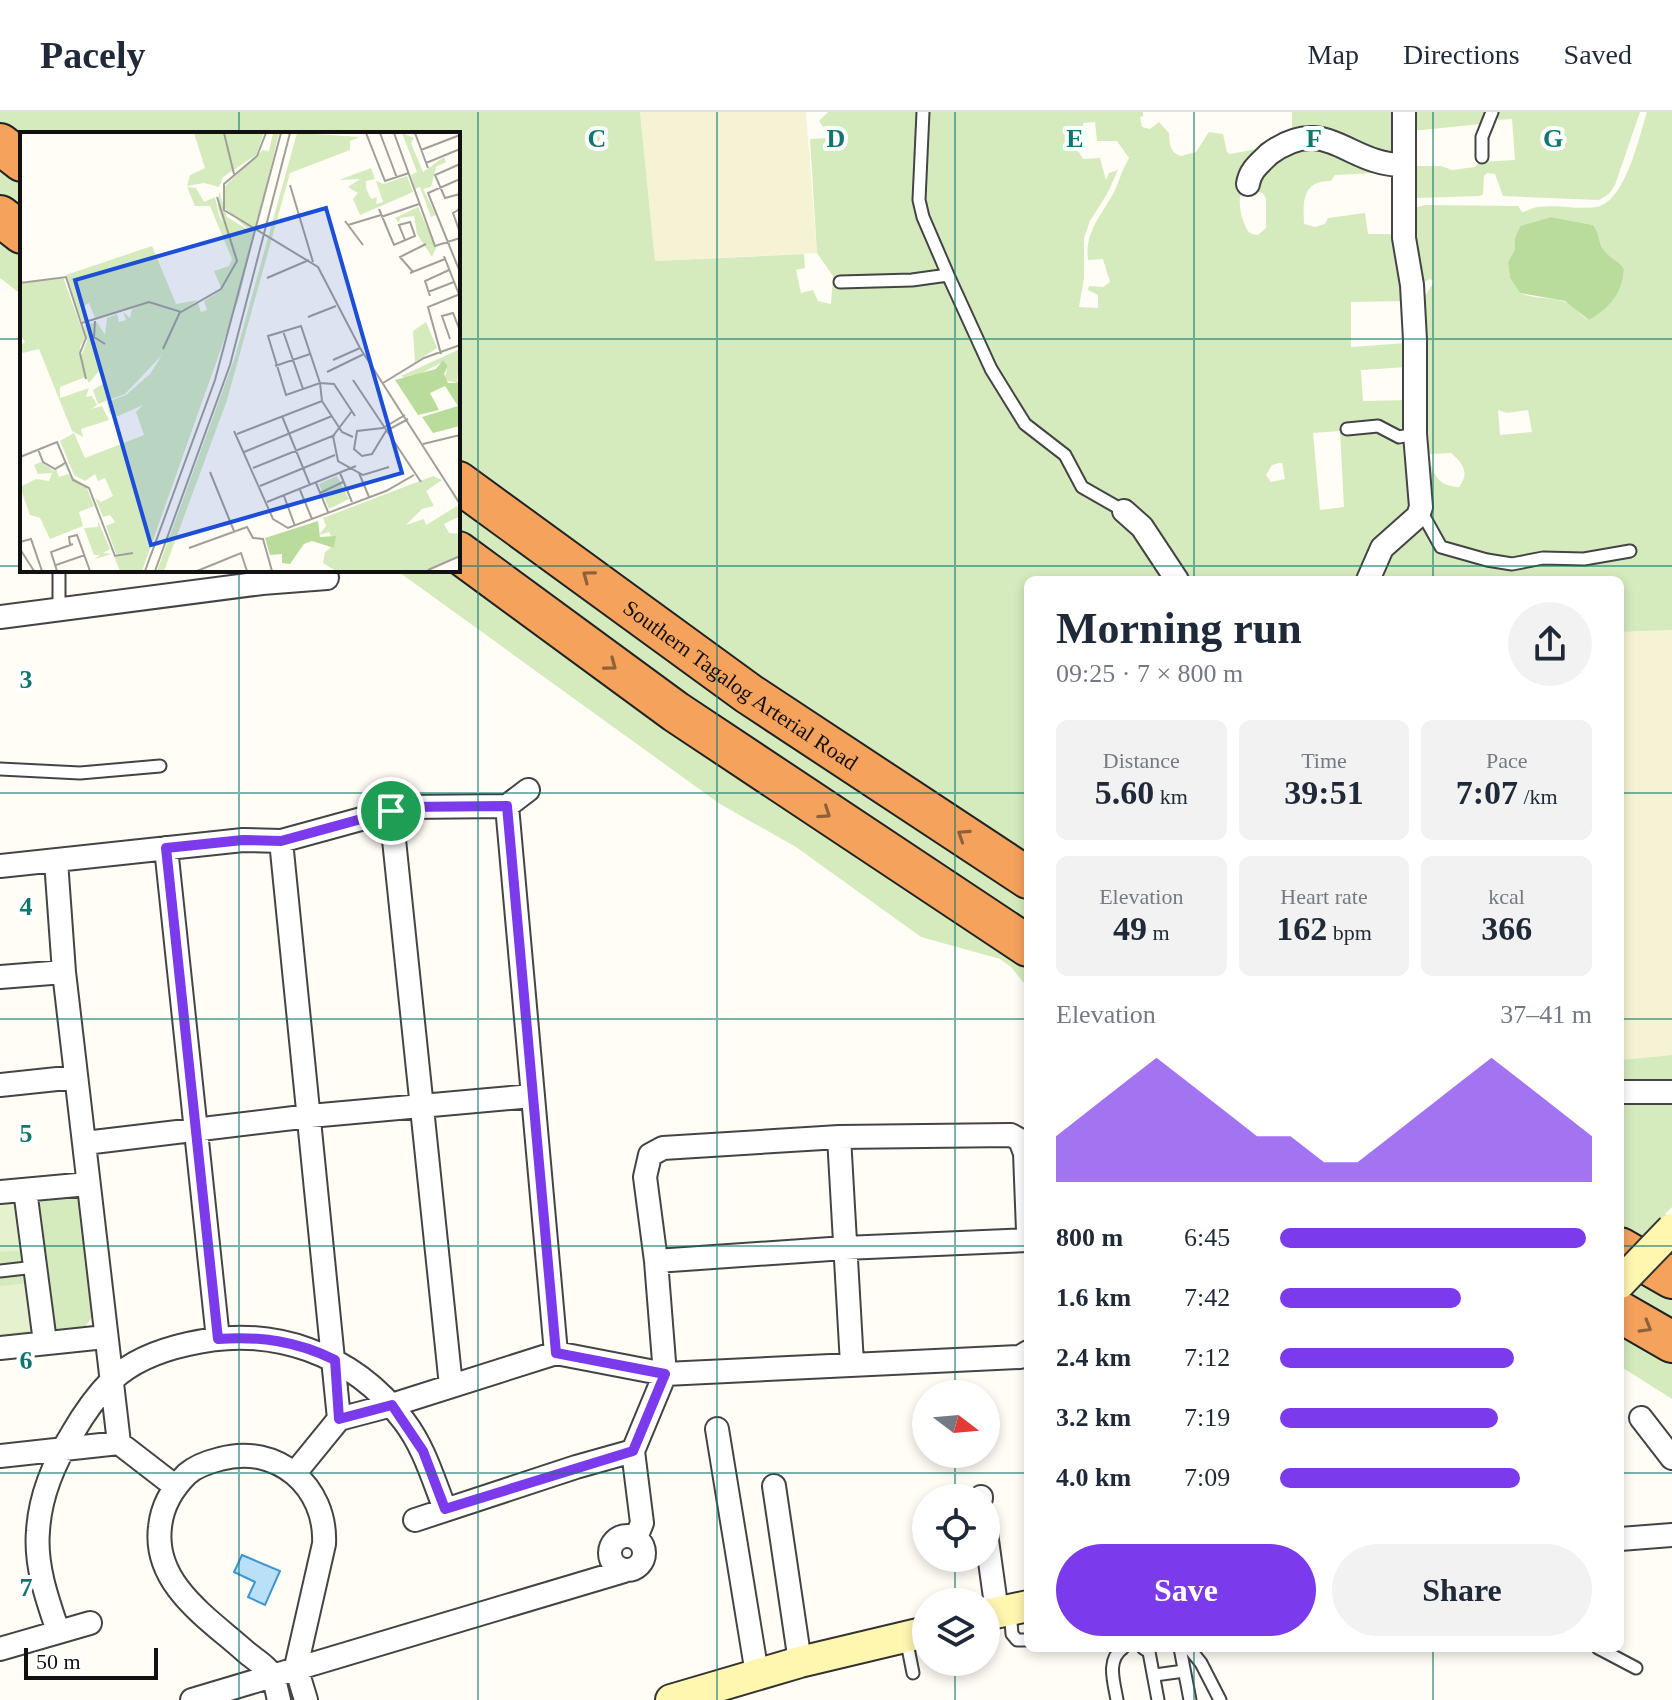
<!DOCTYPE html>
<html lang="en">
<head>
<meta charset="utf-8">
<style>
	:root { --surface:#fff; --page:#f2f2f3; --text:#1f2937; --muted:#747a83; --line:#e0e1e3; --accent:#7c3aed }
	body { margin:0; font-family:Georgia,serif; background:var(--page); color:var(--text); height:100vh; display:flex; flex-direction:column; font-size:30px; white-space:nowrap }
	* { box-sizing:border-box; margin:0 }
	p { font-size:26px; color:var(--muted) }
	.icon { flex:none; width:44px; height:44px; fill:none; stroke:currentColor; stroke-width:2; stroke-linecap:round; stroke-linejoin:round }
	.map { position:relative; flex:1; overflow:hidden }
	.drawer { position:absolute; left:1024px; top:464px; width:600px; height:1076px; display:flex; flex-direction:column; background:var(--surface); border-radius:12px; box-shadow:0 4px 12px #0003 }
	.drawer>* { flex:none }
	.needle { width:52px; rotate:106deg }
	.fabs { position:absolute; left:912px; top:1268px; display:grid; gap:16px }
	.fabs a { display:grid; place-items:center; width:88px; height:88px; border-radius:50%; background:var(--surface); box-shadow:0 4px 12px #0003; font-size:40px }
	.scale { position:absolute; left:24px; bottom:20px; width:134px; box-sizing:border-box; padding-left:8px; border:4px solid #111; border-top:0; font-size:22px; line-height:28px; white-space:nowrap; color:#111; -webkit-text-stroke:6px #fff; paint-order:stroke }
	.pin { position:absolute; display:grid; place-items:center; width:68px; height:68px; color:#fff; margin:-34px; border:4px solid #fff; border-radius:50%; box-shadow:0 2px 8px #0007 }
	.round { display:grid; place-items:center; flex:none; width:84px; height:84px; border-radius:42px; background:var(--page) }
	.head { display:flex; align-items:center; justify-content:space-between; height:136px; padding:0 32px }
	h1 { font-size:44px; font-weight:700; line-height:60px }
	.figures { display:grid; grid-template-columns:repeat(3,1fr); gap:12px; height:136px; padding:8px 32px }
	.figures div { display:grid; align-content:center; border-radius:12px; background:var(--page); text-align:center }
	.figures b { font-size:34px; font-weight:700 }
	.figures small { font-size:22px; font-weight:400 }
	.figures p { font-size:22px }
	.chart { height:224px; padding:16px 32px }
	.chart p { display:flex; justify-content:space-between }
	.chart svg { width:100%; height:144px; margin-top:8px; fill:var(--accent); opacity:.7 }
	.cta { display:flex; gap:16px; margin-top:auto; padding:16px 32px }
	.cta a { flex:1; height:92px; border-radius:48px; background:var(--accent); color:#fff; font-size:32px; font-weight:700; line-height:92px; text-align:center }
	.cta a+a { background:var(--page); color:var(--text) }
	ul { padding:0 32px; list-style:none; font-size:26px }
	li { display:grid; grid-template-columns:128px 96px 1fr; align-items:center; height:60px }
	li i { height:20px; border-radius:10px; background:var(--accent) }
	header { display:flex; align-items:center; gap:48px; box-sizing:border-box; height:112px; padding:0 40px; background:var(--surface); border-bottom:2px solid var(--line) }
	header strong { font-size:38px }
	nav { display:flex; gap:44px; margin-inline-start:auto; font-size:28px }
	.map>svg:first-child { display:block }
	.farmland { fill:#f6f3d4 }
	.green { fill:#d5ebbd; fill-rule:evenodd }
	.forest { fill:#b9dc9c }
	.pitch { fill:#e6f2cf }
	.water { fill:#b9e0f7; stroke:#3f96cf; stroke-width:2 }
	.lines { fill:none; stroke-linecap:round; stroke-linejoin:round }
	.lane-casing { stroke:#444; stroke-width:15 }
	.street-casing { stroke:#444; stroke-width:26 }
	.secondary-casing { stroke:#333; stroke-width:34 }
	.highway-casing { stroke:#222; stroke-width:44 }
	.lane { stroke:#fff; stroke-width:11 }
	.street { stroke:#fff; stroke-width:22 }
	.secondary { stroke:#fff6b0; stroke-width:30 }
	.highway { stroke:#f5a25d; stroke-width:40 }
	.secondary-bridge-casing { stroke:#333; stroke-width:34; stroke-linecap:butt }
	.secondary-bridge { stroke:#fff6b0; stroke-width:30 }
	.oneway { stroke:#8e613b }
	.route-casing { stroke:#fff; stroke-width:16 }
	.route { stroke:#7c3aed; stroke-width:10 }
	.grid { fill:none; stroke:#0f766e; stroke-width:2; stroke-opacity:0.55 }
	.labels { text-anchor:middle; stroke-width:8; stroke-linejoin:round; paint-order:stroke }
	.street-label { font-size:22px; fill:#111; stroke:#fff }
	.inset-road { fill:none; stroke:#a09f9a; stroke-width:2 }
	.view { fill:#1d4ed8; fill-opacity:0.15; stroke:#1d4ed8; stroke-width:4 }
	.inset-edge { fill:none; stroke:#111; stroke-width:4 }
	.grid-label { font-size:26px; text-anchor:middle; font-weight:bold; fill:#0f766e; stroke:#fff; stroke-width:8; stroke-linejoin:round; paint-order:stroke }
</style>
</head>
<body>
<header>
<strong>Pacely</strong>
<nav><a>Map</a><a>Directions</a><a>Saved</a></nav>
</header>
<div class="map">
<svg width="1672" height="1588" viewBox="0 0 1672 1588">
	<rect width="100%" height="100%" fill="#fffdf5"/>
	<!-- farmland -->
	<path class="farmland" d="M640 0H806L817 141 655 149Z
		M1672 518V943L1620 948V520Z"/>
	<!-- green -->
	<path class="green" d="M0 0H640L655 149 804 142 805 156 796 158 801 181 813 178 818 189 831 192 833 164 817 141 810 27 827 26 826 19 819 9 828 0H918L914 92 918 108 987 259 1020 312 1030 323 1061 343 1074 372 1122 403 1171 468H1028V754L458 355V22H22V34L0 18Z
		M930 0H1143V4L1140 5 1142 15 1150 17 1159 10 1169 21C1170 31 1169 40 1181 44L1196 40 1209 20 1223 22 1227 40 1230 42 1262 36C1248 63 1231 83 1245 113 1248 120 1249 122 1258 123L1266 116V87L1263 81 1250 78 1289 28 1393 60 1335 63 1331 69C1302 69 1303 89 1304 112L1315 115 1325 112 1328 106 1365 101 1368 122H1390L1398 126 1406 189 1351 190V235L1406 231 1407 255 1361 258 1363 289 1410 288 1415 391 1364 468H1182L1080 365 1069 339 1030 313 996 255 929 104 925 86ZM1095 10 1097 29H1117L1129 46C1123 56 1120 66 1116 76 1104 101 1084 118 1088 148L1103 147 1110 170 1103 175 1089 174 1088 178 1098 183V196L1079 195 1084 166V126L1090 109 1107 82 1118 58 1109 61 1106 68 1100 46 1083 47 1077 37 1076 27 1084 23 1083 11ZM1340 319 1344 395 1320 398 1313 321ZM1279 351H1282L1285 367 1271 370 1266 363 1272 353Z
		M1292 0H1397L1395 49C1385 45 1374 42 1364 37 1341 25 1320 5 1292 20Z
		M1410 0H1487L1481 12 1412 19Z
		M1497 0H1640L1615 73 1609 82 1599 88 1503 84 1495 62 1487 61 1484 64 1483 82 1480 84 1417 86V54H1441L1452 58 1475 55 1479 50 1515 48 1512 7 1498 8Z
		M1647 0H1672V518L1620 520V468H1373C1381 440 1397 422 1422 407L1436 435 1448 442 1504 455 1540 452 1538 443C1507 453 1476 445 1447 434 1424 415 1425 373 1425 346L1429 347C1435 365 1439 374 1459 375 1470 361 1463 351 1451 341L1429 342C1410 316 1418 258 1426 228 1405 210 1424 187 1434 169L1429 167 1418 175C1407 154 1406 122 1413 99L1417 95 1426 93 1518 94 1522 100C1528 99 1533 95 1539 95 1558 92 1577 98 1596 95 1625 91 1639 25 1647 0ZM1551 105 1593 113C1600 121 1598 130 1604 138 1610 147 1618 147 1624 157 1623 181 1609 197 1589 208 1580 204 1576 194 1568 191 1553 185 1535 187 1520 181L1510 166 1508 150 1515 137V126L1520 114ZM1498 298 1507 301 1528 298 1532 320 1500 323Z
		M0 46 22 63V109L0 92Z
		M0 124 22 141V183L0 166Z
		M458 384 1028 779V822L458 430Z
		M396 458H453L1028 853V876L1011 855 1000 847 921 825 796 735 720 692Z
		M1672 943V975L1620 976V948Z
		M1672 984V1095L1665 1102 1672 1106V1153L1620 1122V985Z
		M67 1079 79 1085 94 1202 85 1215 0 1225V1086Z
		M1620 1149 1672 1179V1220L1620 1190Z
		M1620 1219 1672 1249V1287L1620 1254Z"/>
	<!-- forest -->
	<path class="forest" d="M1551 105 1593 113C1600 121 1598 131 1604 138 1610 147 1618 147 1624 157 1623 181 1609 197 1589 208L1565 189 1520 181 1510 166 1508 150 1515 137V126L1520 114Z"/>
	<!-- pitch -->
	<path class="pitch" d="M20 1085 26 1138 0 1140V1088Z
		M30 1171 35 1218 0 1222V1174Z"/>
	<!-- water -->
	<path class="water" d="M242 1443 280 1459 265 1493 248 1485 255 1470 234 1460Z"/>
	<g class="lines">
		<defs>
			<path id="lane" d="M923 0 919 88 923 105 948 163
				M1482 45V25L1492 0
				M840 170 912 168 948 163 991 257 1025 312 1065 343 1082 375 1124 399
				M1347 317 1378 314 1399 325 1415 322
				M1421 399 1441 435 1487 448 1512 452 1543 446 1584 447 1630 439
				M59 499V458
				M0 657 80 661 160 654
				M0 1159 35 1155
				M1010 1498 1012 1522 1017 1528H1028
				M906 1526 913 1561
				M1143 1536 1149 1540 1158 1588
				M1180 1536 1190 1588
				M1189 1536 1201 1551 1220 1588
				M1598 1536 1636 1556
				M1155 1563 1184 1559
				M1117 1588C1114 1570 1106 1548 1123 1536"/>
			<path id="street" d="M1248 72C1250 58 1260 51 1269 42 1326 0 1348 54 1404 53
				M1124 399 1142 415 1177 468
				M1368 468 1382 436 1418 404 1421 395 1415 322V228L1412 173 1404 126V0
				M0 505 262 471 327 466
				M507 694 556 1241
				M391 699 451 1274
				M281 729 339 1307
				M166 736 218 1227
				M56 749 64 860 119 1331
				M0 754 243 728 281 729 405 695 507 694 528 678
				M0 865 64 860
				M0 973 76 965
				M1620 980H1672
				M839 1025 852 1252
				M85 1031 310 1004 532 984
				M25 1078 45 1230
				M0 1080 88 1072
				M656 1149 845 1136 1028 1128
				M0 1236 105 1225
				M1641 1306 1672 1346
				M717 1317 757 1562
				M633 1339 642 1411 636 1426
				M0 1344 119 1331 176 1375
				M295 1361 339 1307 392 1293 556 1241 665 1262 1020 1245 1028 1240
				M774 1374 800 1550
				M981 1385V1386
				M415 1408 576 1355 633 1339 665 1262 656 1149 645 1065 650 1043 663 1036 839 1025 1011 1023 1020 1028 1025 1041 1028 1119
				M986 1421 997 1500
				M610 1441a17 17 0 1 1 34 0a17 17 0 1 1-34 0Z
				M1620 1427 1672 1423
				M58 1519C47 1487 35 1453 38 1419 40 1384 54 1351 72 1322 83 1303 96 1284 112 1268 132 1249 161 1238 188 1232 271 1212 353 1241 404 1309 424 1335 433 1367 445 1397
				M0 1537 90 1511
				M192 1588 624 1459
				M279 1588C277 1581 276 1571 272 1564 268 1555 254 1547 246 1540 208 1506 153 1472 160 1415 162 1394 172 1377 187 1362 196 1354 208 1350 220 1347 277 1331 327 1375 324 1432L296 1555 306 1588"/>
			<path id="secondary" d="M986 1503 1028 1494
				M671 1588 800 1550 926 1520"/>
			<g id="highway">
				<path d="M0 32 22 49"/>
				<path d="M0 104 22 121"/>
				<path id="s1" d="M458 370 749 582 1028 766"/>
				<path d="M458 440 676 600 1028 834"/>
				<path d="M1620 1136 1672 1166"/>
				<path d="M1620 1200 1672 1230"/>
			</g>
		</defs>
		<!-- lane casing -->
		<use href="#lane" class="lane-casing"/>
		<!-- street casing -->
		<use href="#street" class="street-casing"/>
		<!-- secondary casing -->
		<use href="#secondary" class="secondary-casing"/>
		<!-- highway casing -->
		<use href="#highway" class="highway-casing"/>
		<!-- lane -->
		<use href="#lane" class="lane"/>
		<!-- street -->
		<use href="#street" class="street"/>
		<!-- secondary -->
		<use href="#secondary" class="secondary"/>
		<!-- highway -->
		<use href="#highway" class="highway"/>
		<defs>
			<path id="secondary-bridge" d="M1620 1171 1672 1117"/>
		</defs>
		<!-- secondary-bridge casing -->
		<use href="#secondary-bridge" class="secondary-bridge-casing"/>
		<!-- secondary-bridge -->
		<use href="#secondary-bridge" class="secondary-bridge"/>
	</g>
	<!-- one-way arrows -->
	<defs><path id="oneway-chevron" d="M-2-3.5L2.5 0L-2 3.5" fill="none" stroke-width="1.6" stroke-linecap="round" stroke-linejoin="round" transform="scale(2)"/></defs>
	<g class="oneway">
		<use href="#oneway-chevron" transform="translate(588 464) rotate(-143)"/>
		<use href="#oneway-chevron" transform="translate(611 553) rotate(37)"/>
		<use href="#oneway-chevron" transform="translate(825 701) rotate(34)"/>
		<use href="#oneway-chevron" transform="translate(963 723) rotate(-147)"/>
		<use href="#oneway-chevron" transform="translate(1646 1215) rotate(30)"/>
	</g>
	<g class="lines">
		<defs>
			<path id="route" d="M507 694 556 1241 665 1262 633 1339 445 1397 423 1339 392 1293 339 1307 335 1248C297 1229 260 1224 218 1227L166 736 243 728 281 729 405 695Z"/>
		</defs>
		<!-- route casing -->
		<use href="#route" class="route-casing"/>
		<!-- route -->
		<use href="#route" class="route"/>
	</g>
	<!-- grid -->
	<path class="grid" d="M239 0V22M478 0V1588M717 0V1588M955 0V1282M1194 0V468M1433 0V468M0 227H22M458 227H1672M0 454H22M458 454H1672M239 458V1588M0 681H1028M1620 681H1672M0 907H1028M1620 907H1672M0 1134H1028M1620 1134H1672M955 1342V1386M0 1361H1028M1620 1361H1672M955 1446V1490M1194 1536V1588M1433 1536V1588M955 1550V1588"/>
	<g class="labels">
		<!-- street labels -->
		<g class="street-label">
			<text dy="8" stroke="none"><textPath href="#s1" startOffset="348">Southern Tagalog Arterial Road</textPath></text>
		</g>
	</g>
	<!-- overview -->
	<g transform="translate(20 20)">
		<rect width="440" height="440" fill="#fffdf5"/>
		<path d="M174 1H244L236 23 203 45 199 55 184 51 167 54 170 43 185 36ZM253 1H259L219 166 122 439H100L94 424 106 425 97 424 86 394 95 390 90 383 83 385 75 366 81 370 93 364 85 346 78 349 75 342 65 349 54 343 40 309 54 301 65 326 124 303 116 280 123 273 98 284 90 282 87 270 106 263 130 242 142 223 105 262 78 272 73 258 84 251 79 239 69 251 66 245 61 225 67 209 63 193 77 190 85 203 87 186 97 182 99 190 106 188 103 180 110 186 112 177 131 170 75 186 69 171 60 176 69 189 62 190 46 143 132 114 156 172 178 168 161 180 178 171 181 180 187 178 184 169 202 158 194 139 209 134 212 127 190 74H175L167 55 176 56 184 70 195 65 199 84 203 91 198 76 199 59 207 85 230 99 205 76V54L243 18 249 19ZM277 1 340 5 330 9V18L270 41 207 268 144 439H137L215 225ZM382 1 394 6 391 11 403 40 424 25 426 30 416 35 411 55 403 57 416 83 411 85 400 55 395 57 391 43 397 40ZM351 36 355 47 346 49V56L351 67 357 65 356 72 363 70 356 49 364 52 387 44 393 60 340 83 333 67 338 61 328 55 340 47 319 48ZM398 75 416 116 412 125 397 102 394 84 380 86 379 91 375 86ZM43 145 65 206 60 215 65 245 40 255V266L69 256 66 265 72 264 77 273 71 277 82 274 89 288 61 297 63 305 52 299 19 217 3 221 0 214 5 210 0 202V152ZM406 190 417 216 395 230 393 199ZM440 217 437 251 424 248 428 234 424 229 389 248 381 244ZM21 330 34 339 40 334 44 333 47 340 44 334 36 337 39 345 48 342 66 354 74 374 59 380 63 394 30 407 20 386 10 383 0 355 16 347 29 349 32 341 18 342 14 333ZM317 344 329 367 309 377 299 352ZM413 344 422 348 406 359 414 374 402 377 386 393 404 387 406 393 437 374 440 384 424 392 429 401 440 402V423L406 439H316L303 431 305 420 315 412 309 400 299 403 306 394 303 386ZM78 389 90 417 83 421 92 422 75 427 80 423H74L64 396 78 395Z" fill="#d5ebbd"/>
		<path d="M423 228 428 234 424 242 428 251H437L440 243V294L413 301 402 285 438 274 425 254 410 261 419 278 398 283 375 248 416 237ZM298 389 300 405 316 404 314 416 292 409 284 412 270 432 262 431V422L250 423 245 406Z" fill="#b9dc9c"/>
		<path class="inset-road" d="M204 1 214 42M246 1 237 24 204 52V78L298 135 340 216 440 372M346 1 365 49 389 41M360 1 377 46M374 1 415 114 440 106M395 1 408 36M401 18 440 3M406 31 440 17M440 32 415 43 425 66 440 62M440 47 408 61 440 140M270 53 293 130M359 77 374 113 395 104 390 90 379 93 385 108M440 77 433 81 440 101M361 85 399 72M325 89 343 113M328 93 361 83M424 124 440 165M393 140 380 125 406 112M390 141 425 127M247 146 289 128M0 151 46 145 66 206 60 221 66 247M408 160 434 150M410 164 405 149 429 138M288 185 316 174M75 189 74 205 85 212M62 191 129 170 161 180 201 157 217 129 197 65M263 199 283 257M430 207 422 184 433 181 440 199M143 217 160 180M421 222 408 175 440 162M313 228 340 216M255 234 290 222M307 240 344 222M333 248 401 350M363 251 404 226 440 213M332 279 313 304 318 329 343 343 369 335M385 283 363 296 337 299 334 317 342 324 352 322 366 299 388 287M262 284 290 353M214 299 253 387 268 396 366 359 394 343M217 302 302 269M333 305 322 300 302 269 300 251 281 194 248 204 266 263 300 251 314 252 335 284M403 312 440 303M18 317 23 330 35 337 45 331M224 320 312 284M0 325 37 310 53 348 69 356 95 424 113 421M233 336 315 303M190 340 214 399M320 341 332 370M339 341 349 365M296 351 308 380M240 354 315 323M280 358 292 387M300 361 323 350M264 364 275 394M247 370 336 334M0 410 11 407 22 439M50 413 49 405 57 403 70 439M169 416 227 395 233 406 243 407 252 439M0 417 14 439M36 433 65 423M408 438 440 424M37 439 31 420 53 412M125 439 195 248 261 1M135 439 210 233 270 1M177 439 221 421 227 439"/>
		<path class="view" d="M306 76 382 341 131 413 55 148Z"/>
		<rect width="440" height="440" class="inset-edge"/>
	</g>
	<g class="grid-label">
		<text x="597" y="35">C</text>
		<text x="836" y="35">D</text>
		<text x="1075" y="35">E</text>
		<text x="1314" y="35">F</text>
		<text x="1553" y="35">G</text>
		<text x="26" y="576">3</text>
		<text x="26" y="803">4</text>
		<text x="26" y="1030">5</text>
		<text x="26" y="1257">6</text>
		<text x="26" y="1484">7</text>
	</g>
</svg>
<div class="fabs">
<a><svg class="needle" viewBox="-14 -14 28 28"><path d="M0-13l5 13h-10z" fill="#e53935"/><path d="M0 13l5-13h-10z" fill="#747a83"/></svg></a>
<a><svg class="icon" aria-label="locate" viewBox="0 0 24 24"><circle cx="12" cy="12" r="6"/><path d="M12 2v4M12 18v4M2 12h4M18 12h4"/></svg></a>
<a><svg class="icon" aria-label="layers" viewBox="0 0 24 24"><path d="M12 4l9 5-9 5-9-5zM3 14l9 5 9-5"/></svg></a>
</div>
<div class="scale">50 m</div>
<div class="pin" style="left:391px;top:699px;background:#1e9e55"><svg class="icon" aria-label="arrive" viewBox="0 0 24 24"><path d="M6 21V4h12l-3 4 3 4H6"/></svg></div>
<section class="drawer">
<div class="head"><div><h1>Morning run</h1><p>09:25 · 7 × 800 m</p></div><a class="round"><svg class="icon" aria-label="share" viewBox="0 0 24 24"><path d="M12 15V3M7 8l5-5 5 5M5 13v7h14v-7"/></svg></a></div>
<div class="figures">
<div><p>Distance</p><b>5.60<small> km</small></b></div>
<div><p>Time</p><b>39:51</b></div>
<div><p>Pace</p><b>7:07<small> /km</small></b></div>
</div>
<div class="figures">
<div><p>Elevation</p><b>49<small> m</small></b></div>
<div><p>Heart rate</p><b>162<small> bpm</small></b></div>
<div><p>kcal</p><b>366</b></div>
</div>
<div class="chart"><p><span>Elevation</span>37–41 m</p>
<svg viewBox="0 0 160 44" preserveAspectRatio="none"><path d="M0 44V30L10 22L20 14L30 6L40 14L50 22L60 30L70 30L80 38L90 38L100 30L110 22L120 14L130 6L140 14L150 22L160 30V44z"/></svg>
</div>
<ul>
<li><b>800 m</b>6:45<i style="width:98%"></i></li>
<li><b>1.6 km</b>7:42<i style="width:58%"></i></li>
<li><b>2.4 km</b>7:12<i style="width:75%"></i></li>
<li><b>3.2 km</b>7:19<i style="width:70%"></i></li>
<li><b>4.0 km</b>7:09<i style="width:77%"></i></li>
</ul>
<div class="cta"><a>Save</a><a>Share</a></div>
</section>
</div>
</body>
</html>
